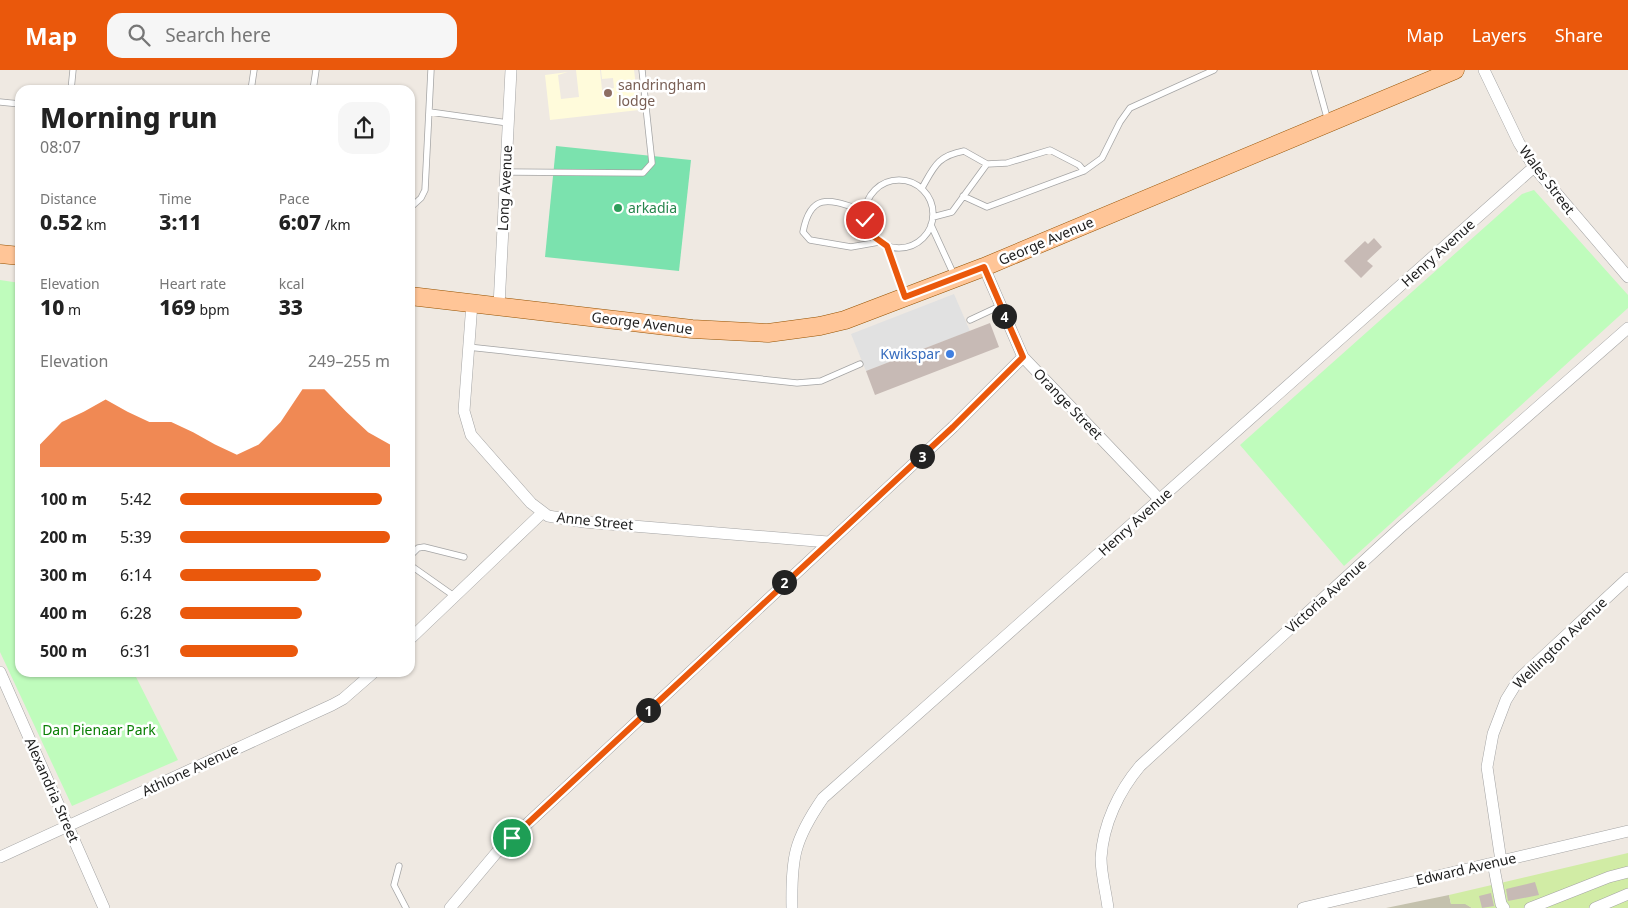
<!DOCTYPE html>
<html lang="en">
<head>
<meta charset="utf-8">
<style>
	:root { --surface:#fff; --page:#f6f6f6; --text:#222; --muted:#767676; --accent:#ea580c }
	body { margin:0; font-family:"Noto Sans",sans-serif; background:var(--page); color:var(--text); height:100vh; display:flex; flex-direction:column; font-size:19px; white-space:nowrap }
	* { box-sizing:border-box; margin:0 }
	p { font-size:16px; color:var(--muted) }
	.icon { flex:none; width:28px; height:28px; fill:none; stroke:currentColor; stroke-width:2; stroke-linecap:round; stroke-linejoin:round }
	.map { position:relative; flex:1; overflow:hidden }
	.panel { position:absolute; left:15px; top:15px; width:400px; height:592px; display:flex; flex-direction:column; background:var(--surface); border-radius:15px; box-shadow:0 1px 4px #0004 }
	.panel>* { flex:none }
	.pin { position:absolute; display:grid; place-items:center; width:42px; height:42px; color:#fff; margin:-21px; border:2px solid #fff; border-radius:50%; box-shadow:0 1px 5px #0007 }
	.km { position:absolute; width:25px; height:25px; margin:-12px; border-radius:50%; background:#222; color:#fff; font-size:14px; line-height:25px; text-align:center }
	.round { display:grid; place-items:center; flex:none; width:52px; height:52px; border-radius:15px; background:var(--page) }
	.summary { display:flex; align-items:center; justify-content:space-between; height:85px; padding:0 25px }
	h1 { font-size:28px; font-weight:800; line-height:38px }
	.stats { display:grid; grid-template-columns:repeat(3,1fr); gap:8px; height:85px; padding:5px 25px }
	.stats div { display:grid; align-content:center }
	.stats b { font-size:21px; font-weight:800 }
	.stats small { font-size:14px; font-weight:400 }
	.stats p { font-size:14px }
	.chart { height:140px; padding:10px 25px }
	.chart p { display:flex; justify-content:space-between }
	.chart svg { width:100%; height:90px; margin-top:5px; fill:var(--accent); opacity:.7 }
	ul { padding:0 25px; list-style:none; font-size:16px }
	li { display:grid; grid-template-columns:80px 60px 1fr; align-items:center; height:38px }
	li i { height:12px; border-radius:6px; background:var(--accent) }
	header { display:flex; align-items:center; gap:30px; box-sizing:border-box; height:70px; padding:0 25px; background:var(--accent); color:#fff }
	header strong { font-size:24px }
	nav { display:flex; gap:28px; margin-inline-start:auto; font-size:18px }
	.search { width:350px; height:45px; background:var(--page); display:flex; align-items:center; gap:12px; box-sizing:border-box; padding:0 18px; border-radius:15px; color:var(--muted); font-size:19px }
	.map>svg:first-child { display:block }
	.education { fill:#fffbdb }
	.construction { fill:#c4c1ad }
	.grass { fill:#d1eca5 }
	.park { fill:#bffcbc }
	.pitch { fill:#7be2ae }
	.parking { fill:#e1e1e1 }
	.building { fill:#c7bab5 }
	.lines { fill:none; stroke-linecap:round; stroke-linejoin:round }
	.lane-casing { stroke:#a4a4a4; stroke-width:7 }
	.street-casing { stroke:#a4a4a4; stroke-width:12 }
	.primary-casing { stroke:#965200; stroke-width:19 }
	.lane { stroke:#fff; stroke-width:5.5 }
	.street { stroke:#fff; stroke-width:11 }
	.primary { stroke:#ffc597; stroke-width:18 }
	.route-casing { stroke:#fff; stroke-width:10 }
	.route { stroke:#ea580c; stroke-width:6 }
	.education-dot { fill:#8d6e63; stroke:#fff; stroke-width:2 }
	.leisure-dot { fill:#2e9e5b; stroke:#fff; stroke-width:2 }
	.shop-dot { fill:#3f7fe0; stroke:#fff; stroke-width:2 }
	.labels { text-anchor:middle; stroke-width:5; stroke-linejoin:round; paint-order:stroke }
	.education-label { font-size:14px; fill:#785e54; stroke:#fff; text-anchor:start }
	.street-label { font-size:14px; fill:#1d1d1d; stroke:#fff }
	.leisure-label { font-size:14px; fill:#27864d; stroke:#fff; text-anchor:start }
	.shop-label { font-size:14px; fill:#366cbe; stroke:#fff; text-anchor:end }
	.park-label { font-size:14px; fill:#0b8006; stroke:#fff }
</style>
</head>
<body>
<header>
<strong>Map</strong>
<div class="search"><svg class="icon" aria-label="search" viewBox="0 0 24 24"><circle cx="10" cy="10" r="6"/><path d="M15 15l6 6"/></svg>Search here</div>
<nav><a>Map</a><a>Layers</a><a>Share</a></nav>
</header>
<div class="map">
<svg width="1628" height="838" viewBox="0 0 1628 838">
	<rect width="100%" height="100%" fill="#efe9e2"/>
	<!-- education -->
	<path class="education" d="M576 0H600L602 20 614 18 613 8 602 9 601 0H634L639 40 550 50 545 5 568 2 558 5 561 29 579 27Z"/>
	<!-- construction -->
	<path class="construction" d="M1449 825 1451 834H1466L1472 838H1386Z"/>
	<!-- grass -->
	<path class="grass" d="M1628 783V838H1472L1465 834H1451L1449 825Z"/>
	<!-- park -->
	<path class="park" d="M1534 120 1628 225V238L1344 496 1240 375 1522 124Z
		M0 210 20 213V602L134 603 178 690 72 736 0 582Z"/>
	<!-- pitch -->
	<path class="pitch" d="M556 76 691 90 679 201 545 187Z"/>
	<!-- parking -->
	<path class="parking" d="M954 224 970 261 866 301 851 264Z"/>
	<!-- building -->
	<path class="building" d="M1374 168 1382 177 1367 191 1373 196 1361 208 1344 191 1365 171 1368 174Z
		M990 253 999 277 875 325 866 301Z
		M1535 812 1539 825 1508 831 1506 819Z
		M1491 823 1494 836 1482 838 1479 826Z"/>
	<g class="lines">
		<defs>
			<path id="lane" d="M1314 0 1328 51
				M71 20 73 0
				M251 20 254 0
				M313 20 316 0
				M0 32 20 34
				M430 42 508 53
				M505 102 643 103 652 93 642 0
				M865 144a34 34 0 1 1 68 0a34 34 0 1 1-68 0Z
				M922 118C934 97 937 86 964 81L987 94 1007 93 1050 80 1079 95 1084 101
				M963 126 987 137 1084 101 1102 88 1120 52 1130 38 1214 0
				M410 138 421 128 425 120 431 0
				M865 141C833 131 811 119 803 162L810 170 851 177 879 172
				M933 147 952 142 987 94
				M931 155 954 205
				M887 176 904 225
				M970 250 1000 236
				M468 277 797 313 821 311 860 294
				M410 486 418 478 424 477 464 487
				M410 495 454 526
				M399 796 394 815 406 838"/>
			<path id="street" d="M1484 0 1519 73 1534 97 1628 207
				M984 197 1023 287 1160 430
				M472 233 464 341 471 365 531 433 548 446 584 452 828 472
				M499 236 511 0
				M410 569 542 443
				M0 602 104 838
				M0 787 332 635 343 629 374 602
				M1501 791 1487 697 1493 664 1506 630 1519 609 1628 508
				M1493 793 1501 834 1504 838
				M450 838 497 782 953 357 1023 287
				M792 838C791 788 794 770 823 728L1534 97
				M1108 838C1106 822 1101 804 1101 788 1103 754 1119 721 1140 696L1401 457 1628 258
				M1303 838 1628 761
				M1530 838 1609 807 1628 802
				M1595 838 1628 824"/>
			<path id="primary" d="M0 184 20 186
				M410 226 692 259 768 263 820 256 845 250 984 197 1455 0"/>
		</defs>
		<!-- lane casing -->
		<use href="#lane" class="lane-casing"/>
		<!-- street casing -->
		<use href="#street" class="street-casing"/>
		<!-- primary casing -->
		<use href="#primary" class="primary-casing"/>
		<!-- lane -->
		<use href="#lane" class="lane"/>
		<!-- street -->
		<use href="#street" class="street"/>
		<!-- primary -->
		<use href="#primary" class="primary"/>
	</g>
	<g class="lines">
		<defs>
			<path id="route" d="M512 768 953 357 1023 287 984 197 905 227 887 176 873 166 865 150"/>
		</defs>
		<!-- route casing -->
		<use href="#route" class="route-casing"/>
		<!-- route -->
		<use href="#route" class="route"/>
	</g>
	<!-- markers -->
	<circle class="education-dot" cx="608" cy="23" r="5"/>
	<circle class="leisure-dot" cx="618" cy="138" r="5"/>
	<circle class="shop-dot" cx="950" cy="284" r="5"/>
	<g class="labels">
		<!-- education labels -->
		<g class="education-label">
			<text x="618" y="20">sandringham<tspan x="618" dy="16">lodge</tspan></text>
		</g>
		<!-- street labels -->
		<g class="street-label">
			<text transform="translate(1547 110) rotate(53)" y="5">Wales Street</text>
			<text transform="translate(505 118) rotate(-87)" y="5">Long Avenue</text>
			<text transform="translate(1046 171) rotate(-23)" y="5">George Avenue</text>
			<text transform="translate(1438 183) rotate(-42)" y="5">Henry Avenue</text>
			<text transform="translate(642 253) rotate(7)" y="5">George Avenue</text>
			<text transform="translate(1068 334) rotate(46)" y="5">Orange Street</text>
			<text transform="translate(595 451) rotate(6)" y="5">Anne Street</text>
			<text transform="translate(1135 452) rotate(-42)" y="5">Henry Avenue</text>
			<text transform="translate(1326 526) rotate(-42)" y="5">Victoria Avenue</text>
			<text transform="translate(1560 573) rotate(-44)" y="5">Wellington Avenue</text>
			<text transform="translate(190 700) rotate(-25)" y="5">Athlone Avenue</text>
			<text transform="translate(52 720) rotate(66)" y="5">Alexandria Street</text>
			<text transform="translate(1466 799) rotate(-13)" y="5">Edward Avenue</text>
		</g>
		<!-- leisure labels -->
		<g class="leisure-label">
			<text x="628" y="143">arkadia</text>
		</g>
		<!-- shop labels -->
		<g class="shop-label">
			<text x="940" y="289">Kwikspar</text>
		</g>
		<!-- park labels -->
		<g class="park-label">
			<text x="99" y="665">Dan Pienaar Park</text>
		</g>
	</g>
</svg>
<div class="pin" style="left:512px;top:768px;background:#1e9e55"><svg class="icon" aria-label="arrive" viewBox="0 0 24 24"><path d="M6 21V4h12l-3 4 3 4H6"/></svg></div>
<div class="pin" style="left:865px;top:150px;background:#d93025"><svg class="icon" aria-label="check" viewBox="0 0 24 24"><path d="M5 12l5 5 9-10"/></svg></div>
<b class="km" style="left:648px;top:640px">1</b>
<b class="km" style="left:784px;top:512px">2</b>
<b class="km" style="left:922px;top:386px">3</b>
<b class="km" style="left:1004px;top:246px">4</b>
<section class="panel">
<div class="summary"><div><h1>Morning run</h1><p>08:07</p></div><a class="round"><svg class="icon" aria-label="share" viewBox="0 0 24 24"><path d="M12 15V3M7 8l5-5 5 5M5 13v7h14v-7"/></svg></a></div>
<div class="stats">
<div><p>Distance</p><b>0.52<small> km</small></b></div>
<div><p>Time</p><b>3:11</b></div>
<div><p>Pace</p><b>6:07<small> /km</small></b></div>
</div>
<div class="stats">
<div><p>Elevation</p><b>10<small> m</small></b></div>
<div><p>Heart rate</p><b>169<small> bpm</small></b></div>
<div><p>kcal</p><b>33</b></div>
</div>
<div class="chart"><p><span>Elevation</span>249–255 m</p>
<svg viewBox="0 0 160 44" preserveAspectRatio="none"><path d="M0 44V33L10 22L20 17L30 11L40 17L50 22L60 22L70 27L80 33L90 38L100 33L110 22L120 6L130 6L140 17L150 27L160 33V44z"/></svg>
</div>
<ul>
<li><b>100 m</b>5:42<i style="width:96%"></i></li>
<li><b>200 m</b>5:39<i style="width:100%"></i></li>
<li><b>300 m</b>6:14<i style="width:67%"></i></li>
<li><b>400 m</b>6:28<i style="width:58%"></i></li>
<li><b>500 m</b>6:31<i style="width:56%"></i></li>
</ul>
</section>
</div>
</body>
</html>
